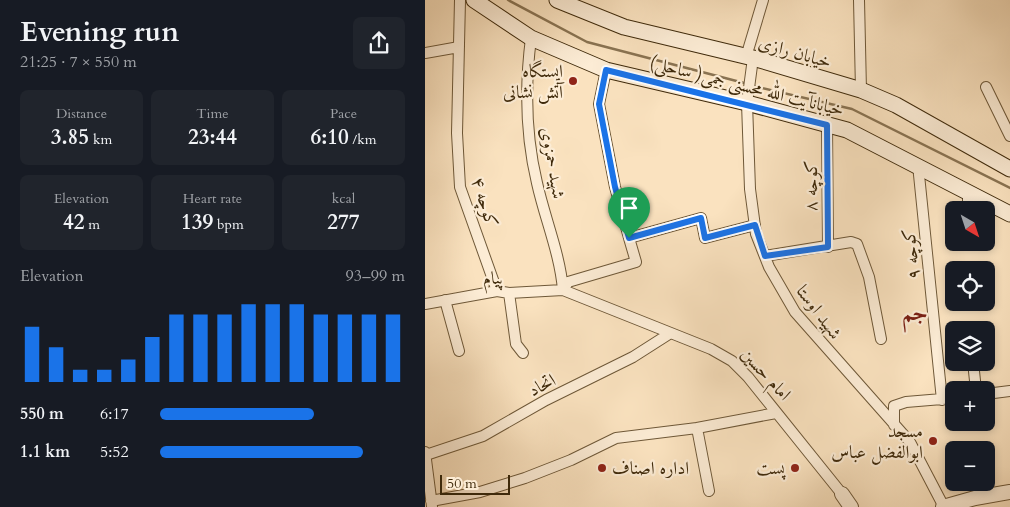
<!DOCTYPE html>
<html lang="en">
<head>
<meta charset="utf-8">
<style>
	:root { --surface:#171b24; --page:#20242c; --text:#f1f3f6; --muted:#9ea1a6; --accent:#1a73e8 }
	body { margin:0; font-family:Cardo,Amiri,serif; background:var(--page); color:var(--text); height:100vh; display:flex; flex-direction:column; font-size:19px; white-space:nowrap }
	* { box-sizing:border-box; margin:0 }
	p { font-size:16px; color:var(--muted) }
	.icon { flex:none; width:28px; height:28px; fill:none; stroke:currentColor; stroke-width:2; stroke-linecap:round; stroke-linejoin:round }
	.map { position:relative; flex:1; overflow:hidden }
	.drawer { display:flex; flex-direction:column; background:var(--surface); width:425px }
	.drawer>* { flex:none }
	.needle { width:32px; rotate:141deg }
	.fabs { position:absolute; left:520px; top:201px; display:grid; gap:10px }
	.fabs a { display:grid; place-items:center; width:50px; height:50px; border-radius:8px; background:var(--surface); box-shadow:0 2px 8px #0003; font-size:25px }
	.scale { position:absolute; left:15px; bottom:12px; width:70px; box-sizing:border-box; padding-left:5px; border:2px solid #3f2a0b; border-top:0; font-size:14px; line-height:18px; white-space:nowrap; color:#3f2a0b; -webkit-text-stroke:4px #fcecd5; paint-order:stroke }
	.pin { position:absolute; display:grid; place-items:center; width:42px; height:42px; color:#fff; margin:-51px -21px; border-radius:50% 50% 50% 0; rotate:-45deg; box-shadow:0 0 5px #0007 }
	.pin .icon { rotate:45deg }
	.round { display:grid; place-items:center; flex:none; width:52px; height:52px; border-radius:8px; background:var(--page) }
	.summary { display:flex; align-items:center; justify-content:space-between; height:85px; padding:0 20px }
	h1 { font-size:28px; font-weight:700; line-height:38px }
	.figures { display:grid; grid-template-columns:repeat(3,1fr); gap:8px; height:85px; padding:5px 20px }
	.figures div { display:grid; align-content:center; border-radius:8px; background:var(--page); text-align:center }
	.figures b { font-size:21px; font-weight:700 }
	.figures small { font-size:14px; font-weight:400 }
	.figures p { font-size:14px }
	.chart { height:140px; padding:10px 20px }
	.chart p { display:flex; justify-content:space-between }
	.chart svg { width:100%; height:90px; margin-top:5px; stroke:var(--accent); stroke-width:6 }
	ul { padding:0 20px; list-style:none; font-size:16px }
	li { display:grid; grid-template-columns:80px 60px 1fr; align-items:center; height:38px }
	li i { height:12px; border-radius:6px; background:var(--accent) }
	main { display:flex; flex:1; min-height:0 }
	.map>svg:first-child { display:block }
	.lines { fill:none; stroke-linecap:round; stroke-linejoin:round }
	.stream { stroke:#897352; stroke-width:2.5 }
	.minor-casing { stroke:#6e5838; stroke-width:12 }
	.tertiary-casing { stroke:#6e5838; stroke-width:16 }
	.secondary-casing { stroke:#3f2a0b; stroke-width:17 }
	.minor { stroke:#fcecd5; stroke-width:10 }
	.tertiary { stroke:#fcecd5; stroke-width:14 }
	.secondary { stroke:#fcecd5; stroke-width:15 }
	.route-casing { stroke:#fff; stroke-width:10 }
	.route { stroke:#1a73e8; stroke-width:6 }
	.poi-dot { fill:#8f2418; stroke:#fcecd5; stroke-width:2 }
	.labels { text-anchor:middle; stroke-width:4.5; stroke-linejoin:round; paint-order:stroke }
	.street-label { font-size:18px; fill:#3f2a0b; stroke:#fcecd5 }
	.poi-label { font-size:18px; fill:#3f2a0b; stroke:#fcecd5; text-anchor:end }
	.district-label { font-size:22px; font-weight:bold; fill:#7a1f14; stroke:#fcecd5 }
</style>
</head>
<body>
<main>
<section class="drawer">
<div class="summary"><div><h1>Evening run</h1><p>21:25 · 7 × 550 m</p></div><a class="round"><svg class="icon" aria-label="share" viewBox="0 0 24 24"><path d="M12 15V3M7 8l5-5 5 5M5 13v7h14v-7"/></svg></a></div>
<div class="figures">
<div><p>Distance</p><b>3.85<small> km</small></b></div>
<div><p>Time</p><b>23:44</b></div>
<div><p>Pace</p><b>6:10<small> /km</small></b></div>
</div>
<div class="figures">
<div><p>Elevation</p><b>42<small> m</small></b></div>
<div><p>Heart rate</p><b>139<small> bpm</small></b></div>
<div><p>kcal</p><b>277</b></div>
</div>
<div class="chart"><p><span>Elevation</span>93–99 m</p>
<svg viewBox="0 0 160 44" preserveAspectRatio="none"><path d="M5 44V17M15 44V27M25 44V38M35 44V38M45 44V33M55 44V22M65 44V11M75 44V11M85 44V11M95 44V6M105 44V6M115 44V6M125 44V11M135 44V11M145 44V11M155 44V11"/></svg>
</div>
<ul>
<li><b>550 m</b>6:17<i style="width:63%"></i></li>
<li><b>1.1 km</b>5:52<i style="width:83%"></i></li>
</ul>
</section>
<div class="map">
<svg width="585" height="507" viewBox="0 0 585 507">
	<rect width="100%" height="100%" fill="#fae2bf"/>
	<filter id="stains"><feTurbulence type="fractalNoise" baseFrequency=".004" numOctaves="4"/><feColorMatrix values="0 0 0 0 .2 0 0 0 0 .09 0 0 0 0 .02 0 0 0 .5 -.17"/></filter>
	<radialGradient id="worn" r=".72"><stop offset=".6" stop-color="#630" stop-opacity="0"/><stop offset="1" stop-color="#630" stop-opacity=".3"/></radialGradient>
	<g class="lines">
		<!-- stream -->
		<path class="stream" d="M83 0 162 42 323 84
			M328 86 427 109 585 188"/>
		<defs>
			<path id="minor" d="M35 0 32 133 35 187 72 291
				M434 0 436 90
				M106 38C100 85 101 137 112 183 120 219 135 254 138 290
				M0 53 34 47
				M321 57 338 0
				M328 58 322 103 325 189 331 234 344 267 370 312 485 442 519 507
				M181 70 174 104 190 187 204 238 276 218 280 238 330 225
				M561 87 585 136
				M402 125 403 247
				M493 165 517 400
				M543 210V192
				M340 256 426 242 432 244 444 277 456 339
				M138 290 143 282 211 262 204 238
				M84 293 91 344 98 353
				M20 300 34 351
				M0 304 72 291 84 293 138 290 286 349 307 361 323 377 417 494
				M548 362 551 390
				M561 394 585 391
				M469 425V406L481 402 529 398
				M272 428 284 491
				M0 452 7 506
				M1 455 58 436 121 400 208 357 244 334
				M6 501 55 492 100 478 146 460 191 438 272 428 351 413"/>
			<path id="tertiary" d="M417 494 426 507
				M518 507 550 498 585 492"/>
			<path id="secondary" d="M49 0 106 38 181 70 322 103 422 130 585 214
				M132 0 199 27 328 58 436 90 471 105 585 169"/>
		</defs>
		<!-- minor casing -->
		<use href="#minor" class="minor-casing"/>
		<!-- tertiary casing -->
		<use href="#tertiary" class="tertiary-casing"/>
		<!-- secondary casing -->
		<use href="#secondary" class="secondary-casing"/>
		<!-- minor -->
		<use href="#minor" class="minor"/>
		<!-- tertiary -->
		<use href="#tertiary" class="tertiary"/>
		<!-- secondary -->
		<use href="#secondary" class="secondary"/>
	</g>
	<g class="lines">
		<defs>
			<path id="route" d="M181 70 402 125 403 247 340 256 330 225 280 238 276 218 204 238 190 187 174 104Z"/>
		</defs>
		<!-- route casing -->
		<use href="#route" class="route-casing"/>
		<!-- route -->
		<use href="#route" class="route"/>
	</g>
	<!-- markers -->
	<g class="poi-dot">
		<circle cx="148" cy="81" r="5"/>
		<circle cx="508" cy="441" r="5"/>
		<circle cx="177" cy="468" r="5"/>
		<circle cx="370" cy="468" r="5"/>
	</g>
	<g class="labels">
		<!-- street labels -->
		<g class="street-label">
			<text transform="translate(370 52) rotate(16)" y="6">خیابان رازی</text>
			<text transform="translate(322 86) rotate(14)" y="6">خیابانآیت الله محسنی جمی( ساحلی)</text>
			<text transform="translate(128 163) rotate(80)" y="6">شهید حمزوی</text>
			<text transform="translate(386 186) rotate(-90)" y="6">کوچه ۸</text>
			<text transform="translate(60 202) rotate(73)" y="6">کوچه ۴</text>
			<text transform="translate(486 254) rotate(-96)" y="6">کوچه ۹</text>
			<text transform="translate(68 278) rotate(-3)" y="6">پیام</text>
			<text transform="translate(394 312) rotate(53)" y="6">شهید اوستا</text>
			<text transform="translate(341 374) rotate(47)" y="6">امام حسین</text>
			<text transform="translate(117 385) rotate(-28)" y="6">اتحاد</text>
		</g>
		<!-- poi labels -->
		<g class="poi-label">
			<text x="138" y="77">ایستگاه<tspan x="138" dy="21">آتش نشانی</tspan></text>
			<text x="498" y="437">مسجد<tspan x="498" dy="21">ابوالفضل عباس</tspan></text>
			<text x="187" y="474" text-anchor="start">اداره اصناف</text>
			<text x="360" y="474">پست</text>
		</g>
		<!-- district labels -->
		<g class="district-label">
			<text x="490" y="320">جم</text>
		</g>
	</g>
	<rect width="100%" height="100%" filter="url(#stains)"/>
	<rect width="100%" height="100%" fill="url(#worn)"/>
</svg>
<div class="fabs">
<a><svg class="needle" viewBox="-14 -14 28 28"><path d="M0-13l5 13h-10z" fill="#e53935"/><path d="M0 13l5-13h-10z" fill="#9ea1a6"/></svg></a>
<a><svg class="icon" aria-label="locate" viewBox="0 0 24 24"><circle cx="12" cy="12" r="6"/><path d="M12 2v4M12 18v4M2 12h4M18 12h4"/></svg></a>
<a><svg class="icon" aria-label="layers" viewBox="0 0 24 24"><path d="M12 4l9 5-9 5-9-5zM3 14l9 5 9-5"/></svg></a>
<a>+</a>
<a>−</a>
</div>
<div class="scale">50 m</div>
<div class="pin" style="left:204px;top:238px;background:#1e9e55"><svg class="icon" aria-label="arrive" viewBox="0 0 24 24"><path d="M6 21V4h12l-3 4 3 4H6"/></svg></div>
</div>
</main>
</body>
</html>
